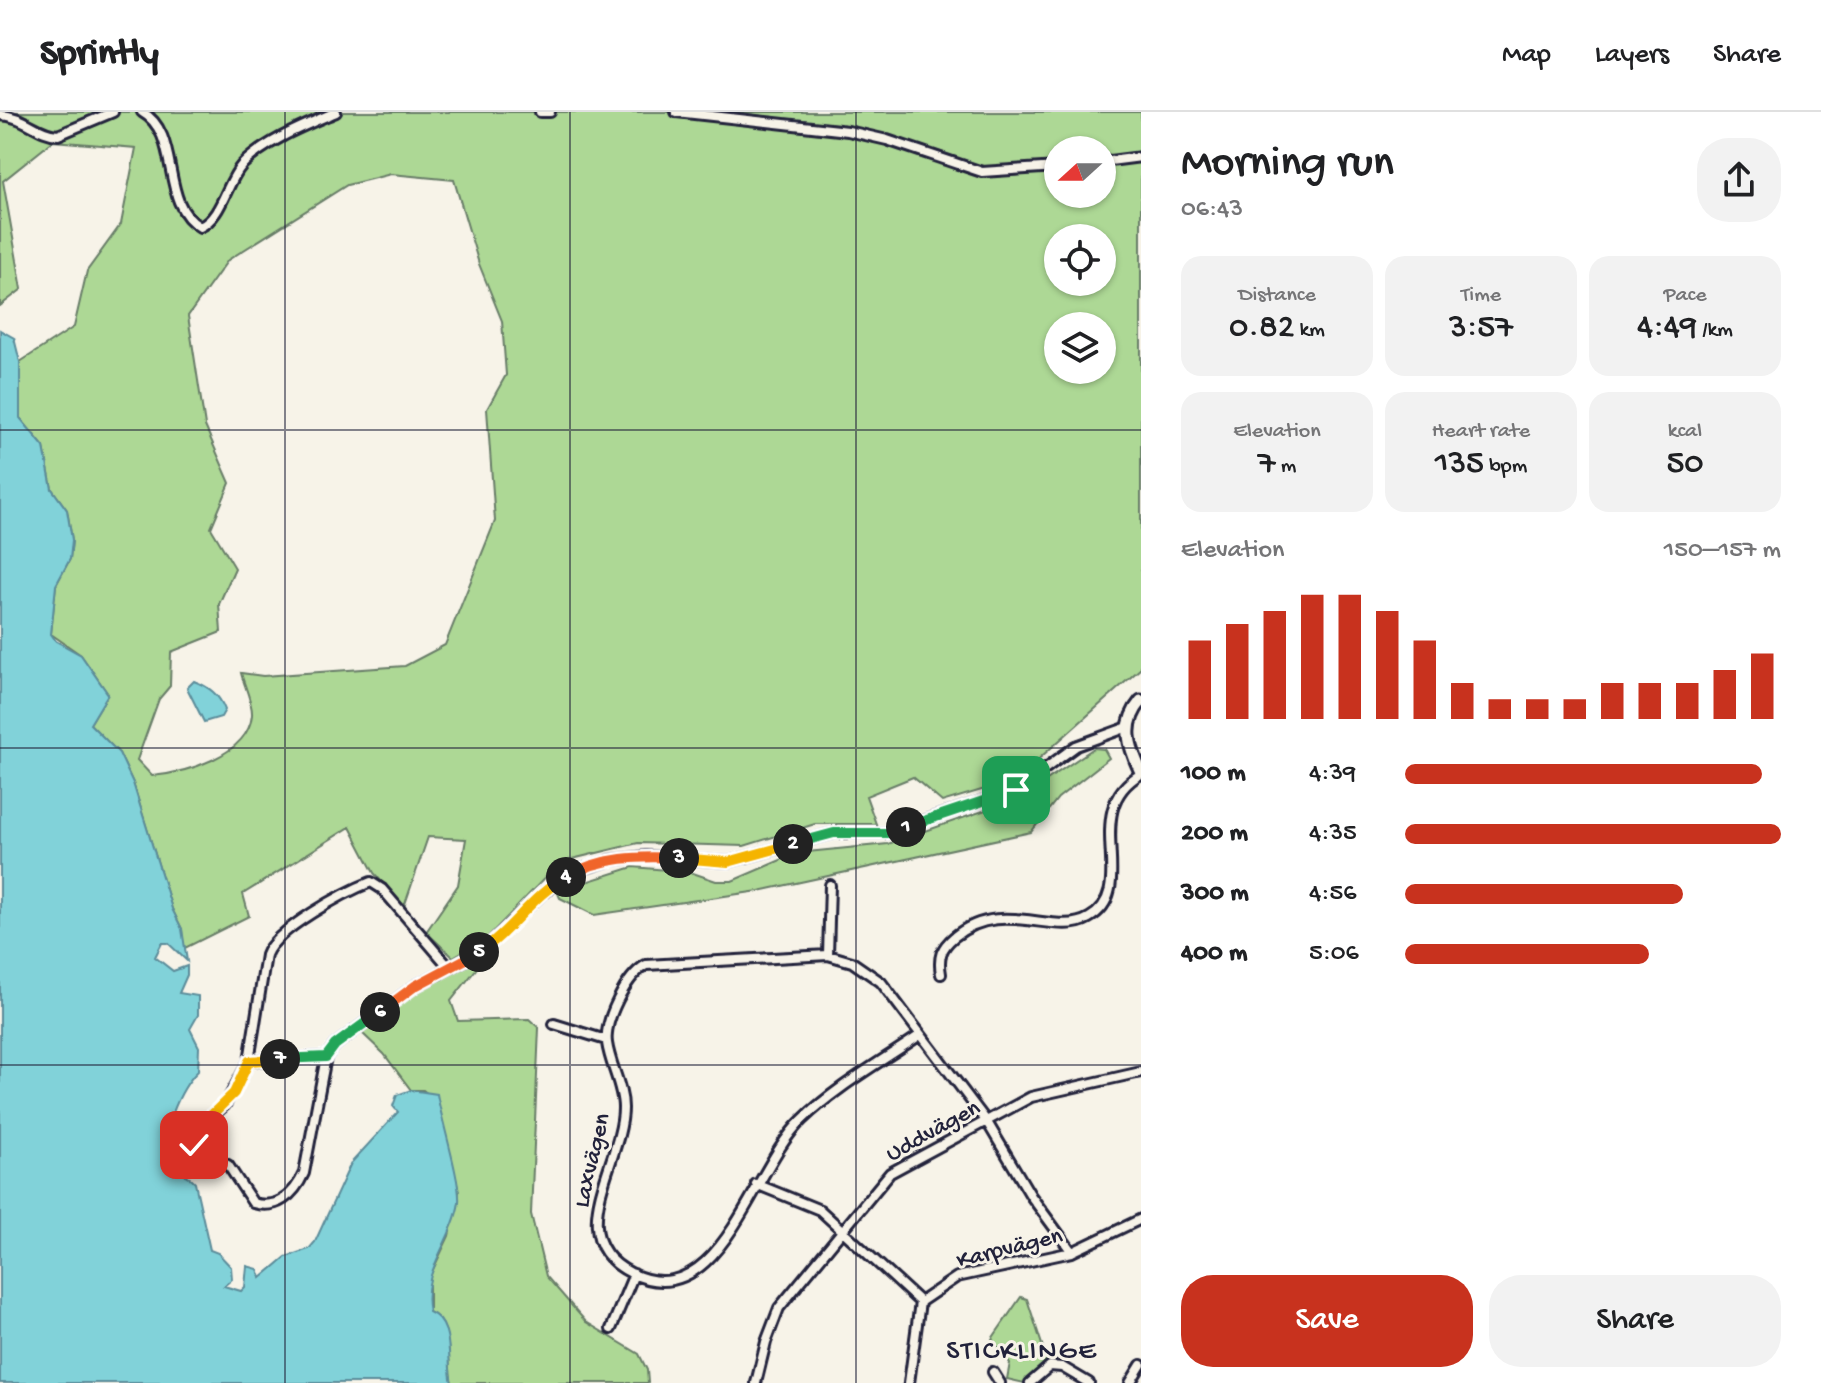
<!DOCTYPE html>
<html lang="en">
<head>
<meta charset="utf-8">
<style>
	:root { --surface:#fff; --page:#f2f2f2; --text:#202124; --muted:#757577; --line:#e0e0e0; --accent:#c8321e }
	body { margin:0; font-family:"Gochi Hand",sans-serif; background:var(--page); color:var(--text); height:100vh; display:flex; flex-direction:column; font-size:30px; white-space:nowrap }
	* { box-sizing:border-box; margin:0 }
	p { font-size:26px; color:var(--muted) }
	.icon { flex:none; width:44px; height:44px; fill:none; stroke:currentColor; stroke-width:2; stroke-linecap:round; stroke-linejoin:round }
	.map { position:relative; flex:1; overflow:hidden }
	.side { display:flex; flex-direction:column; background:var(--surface); width:680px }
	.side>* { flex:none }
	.needle { width:52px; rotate:249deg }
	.controls { position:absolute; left:1044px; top:24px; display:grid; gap:16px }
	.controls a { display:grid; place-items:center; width:72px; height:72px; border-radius:50%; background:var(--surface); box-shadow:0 2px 6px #0004; font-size:40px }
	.pin { position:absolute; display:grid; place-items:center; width:68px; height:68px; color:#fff; margin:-34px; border-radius:16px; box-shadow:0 4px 12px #0006 }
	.km { position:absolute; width:40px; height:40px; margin:-20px; border-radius:50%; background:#222; color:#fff; font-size:22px; line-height:40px; text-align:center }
	.round { display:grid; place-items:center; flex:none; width:84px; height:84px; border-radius:32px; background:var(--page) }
	.headline { display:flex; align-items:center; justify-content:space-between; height:136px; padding:0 40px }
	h1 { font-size:44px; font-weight:600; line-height:60px }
	.metrics { display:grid; grid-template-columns:repeat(3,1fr); gap:12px; height:136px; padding:8px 40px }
	.metrics div { display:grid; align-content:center; border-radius:20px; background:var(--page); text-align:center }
	.metrics b { font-size:34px; font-weight:600 }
	.metrics small { font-size:22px; font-weight:400 }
	.metrics p { font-size:22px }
	.chart { height:224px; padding:16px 40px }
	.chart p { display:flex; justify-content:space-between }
	.chart svg { width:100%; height:144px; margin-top:8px; stroke:var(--accent); stroke-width:6 }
	.cta { display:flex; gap:16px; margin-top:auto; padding:16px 40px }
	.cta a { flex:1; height:92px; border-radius:32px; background:var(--accent); color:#fff; font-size:32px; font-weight:600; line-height:92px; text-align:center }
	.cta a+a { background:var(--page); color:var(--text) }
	ul { padding:0 40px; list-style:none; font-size:26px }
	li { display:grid; grid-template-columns:128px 96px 1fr; align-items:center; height:60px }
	li i { height:20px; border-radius:10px; background:var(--accent) }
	header { display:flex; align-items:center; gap:48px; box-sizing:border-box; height:112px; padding:0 40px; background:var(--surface); border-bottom:2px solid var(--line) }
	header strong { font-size:38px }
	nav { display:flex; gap:44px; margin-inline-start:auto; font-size:28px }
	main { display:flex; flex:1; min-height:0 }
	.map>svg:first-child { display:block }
	.green { fill:#add895; stroke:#687d68; stroke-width:2; fill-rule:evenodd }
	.water { fill:#81d2d9; stroke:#5b8c9a; stroke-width:2 }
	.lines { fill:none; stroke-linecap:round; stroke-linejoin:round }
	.minor-casing { stroke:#22223b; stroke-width:14 }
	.tertiary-casing { stroke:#22223b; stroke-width:17 }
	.minor { stroke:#f7f3e8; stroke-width:8 }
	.tertiary { stroke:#f7f3e8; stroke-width:11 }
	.split-1-casing { stroke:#fff; stroke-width:16 }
	.split-2-casing { stroke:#fff; stroke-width:16 }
	.split-3-casing { stroke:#fff; stroke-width:16 }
	.split-4-casing { stroke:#fff; stroke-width:16 }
	.split-5-casing { stroke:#fff; stroke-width:16 }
	.split-6-casing { stroke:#fff; stroke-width:16 }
	.split-7-casing { stroke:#fff; stroke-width:16 }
	.split-8-casing { stroke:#fff; stroke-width:16 }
	.split-1 { stroke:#22a559; stroke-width:10 }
	.split-2 { stroke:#22a559; stroke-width:10 }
	.split-3 { stroke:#f5b400; stroke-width:10 }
	.split-4 { stroke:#f0652b; stroke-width:10 }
	.split-5 { stroke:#f5b400; stroke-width:10 }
	.split-6 { stroke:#f0652b; stroke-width:10 }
	.split-7 { stroke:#22a559; stroke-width:10 }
	.split-8 { stroke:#f5b400; stroke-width:10 }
	.grid { fill:none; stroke:#22223b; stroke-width:2; stroke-opacity:0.55 }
	.labels { text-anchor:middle; stroke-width:6; stroke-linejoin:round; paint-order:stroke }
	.street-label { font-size:24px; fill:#22223b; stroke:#f7f3e8 }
	.quarter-label { font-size:28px; letter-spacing:2px; fill:#22223b; stroke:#f7f3e8 }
</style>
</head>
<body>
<header>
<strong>Sprintly</strong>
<nav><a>Map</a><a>Layers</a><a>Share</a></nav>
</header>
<main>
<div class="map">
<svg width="1141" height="1271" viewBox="0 0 1141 1271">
	<rect width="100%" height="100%" fill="#f7f3e8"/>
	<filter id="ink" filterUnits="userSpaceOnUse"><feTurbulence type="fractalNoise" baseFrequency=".0125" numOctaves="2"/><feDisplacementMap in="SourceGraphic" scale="16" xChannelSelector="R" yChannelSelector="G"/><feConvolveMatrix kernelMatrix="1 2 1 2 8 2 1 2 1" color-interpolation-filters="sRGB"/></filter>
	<g filter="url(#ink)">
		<!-- green -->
		<path class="green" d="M0 0H1141V556L1015 668 942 690 913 665 866 684 876 712H815L744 734 638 731 560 750 489 824 453 845 426 820 458 773 466 727 428 725 404 795 374 761 350 715 243 782 249 804 183 837 182 817 172 797 133 671 119 641 90 612 108 582 81 543 51 522 56 473 70 447 72 428 67 398 52 377 44 335 20 306V250L74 215 87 159 121 112 136 36 53 29 3 69 22 177 0 194ZM1058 38H1102V82H1058ZM391 62 454 68 479 152 502 209 506 263 487 297 495 409 445 533 405 554 263 564 241 561C244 573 253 591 252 603 248 644 184 661 152 664L137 648 159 587 170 574 171 540 221 520 219 492 235 456 211 416 230 371 205 314 188 204 228 148 347 73ZM1058 126H1102V170H1058ZM1058 214H1102V258H1058Z
			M1094 636 1104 637 1109 646 1058 686 1031 720 759 779 594 803 560 786 557 779 633 755 690 760 716 769H732L797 741 888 732 1020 686Z
			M473 849 477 856 451 889 458 909 529 907 539 916 531 1102 546 1164 586 1210 639 1242 647 1258 648 1271H452C446 1249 455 1211 429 1200V1166L449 1124 459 1080 438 990 423 978H411L384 942 360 919 411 881Z
			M1021 1185 1027 1187 1047 1248 1024 1271 1007 1267 1010 1251 992 1227Z"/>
		<!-- water -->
		<path class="water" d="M0 218 14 226 20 250V306L44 335 52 377 67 398 72 428 70 447 56 473 51 522 56 529 81 543 108 582 90 612 119 641 133 671 172 797 182 817 187 849 168 831H162L155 845 173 859 187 854V863L179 881 198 884V903L190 917 199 935 198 959C179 977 162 1021 164 1048 174 1059 186 1060 195 1071L210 1138 218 1141 231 1155 232 1167 224 1174 241 1179 245 1175 247 1154 258 1157 261 1166 286 1145 309 1137 315 1130 351 1051 398 1000 393 994 397 983 411 978 437 982C441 1006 461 1071 459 1090 453 1129 420 1159 429 1200 456 1211 446 1249 452 1271H0Z
			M194 569C209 575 219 582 225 598L221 605 204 610 187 576Z"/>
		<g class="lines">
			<defs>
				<path id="minor" d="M142 0C182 22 159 92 200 115 222 105 226 71 242 53 265 29 306 13 336 0
					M540 0H550
					M676 0 848 19 887 28 982 60 1058 55
					M0 3C25 4 37 22 58 23L113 0
					M1102 50 1141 45
					M828 843 830 773
					M448 854 382 777 371 770C345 780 275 818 266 843L249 949 225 993 195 1019 196 1038 228 1053 253 1091C277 1098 294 1083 304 1061L326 945 335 933 415 874 482 839 543 781 576 759 611 748 646 744 728 750 834 721H887L1016 678 1076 634 1128 615
					M941 862C938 845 941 836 954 825 1002 785 1055 826 1089 806 1141 777 1077 698 1141 662
					M554 912 606 928
					M920 923C881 950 836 975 802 1008 752 1055 720 1205 631 1161 559 1125 623 1050 623 996 623 974 610 953 607 931 604 909 626 864 646 853L828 843 852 850 881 870 987 1010 1031 1084 1072 1140
					M249 949 326 945
					M756 1072 820 1098 920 1190
					M611 1217 634 1162
					M993 1260 1000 1271
					M756 1271 766 1230 779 1196 890 1061 1031 985 1141 960
					M909 1271 920 1190 957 1165 1072 1140 1141 1107
					M1030 1271 1050 1254 1062 1255 1089 1271
					M1130 1271 1141 1253"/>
				<path id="tertiary" d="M1141 589C1121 613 1129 634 1141 660"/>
			</defs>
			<!-- minor casing -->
			<use href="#minor" class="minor-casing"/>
			<!-- tertiary casing -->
			<use href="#tertiary" class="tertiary-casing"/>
			<!-- minor -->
			<use href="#minor" class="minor"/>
			<!-- tertiary -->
			<use href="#tertiary" class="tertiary"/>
		</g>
	</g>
	<g class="lines" filter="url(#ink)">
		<defs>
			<path id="split-1" d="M906 715 1016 678"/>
			<path id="split-2" d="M793 732 834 721H887L906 715"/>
			<path id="split-3" d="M679 746 728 750 793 732"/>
			<path id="split-4" d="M566 765C601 744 641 744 679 746"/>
			<path id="split-5" d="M479 840C512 819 532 783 566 765"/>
			<path id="split-6" d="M380 900 415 874 479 840"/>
			<path id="split-7" d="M280 947 326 945 335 933 380 900"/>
			<path id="split-8" d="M194 1033 195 1019 234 981 249 949 280 947"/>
		</defs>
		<!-- split-1 casing -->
		<use href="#split-1" class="split-1-casing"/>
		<!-- split-2 casing -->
		<use href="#split-2" class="split-2-casing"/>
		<!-- split-3 casing -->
		<use href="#split-3" class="split-3-casing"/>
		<!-- split-4 casing -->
		<use href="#split-4" class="split-4-casing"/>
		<!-- split-5 casing -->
		<use href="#split-5" class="split-5-casing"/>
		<!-- split-6 casing -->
		<use href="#split-6" class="split-6-casing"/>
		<!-- split-7 casing -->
		<use href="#split-7" class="split-7-casing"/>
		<!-- split-8 casing -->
		<use href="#split-8" class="split-8-casing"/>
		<!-- split-1 -->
		<use href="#split-1" class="split-1"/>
		<!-- split-2 -->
		<use href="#split-2" class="split-2"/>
		<!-- split-3 -->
		<use href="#split-3" class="split-3"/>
		<!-- split-4 -->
		<use href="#split-4" class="split-4"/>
		<!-- split-5 -->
		<use href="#split-5" class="split-5"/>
		<!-- split-6 -->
		<use href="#split-6" class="split-6"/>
		<!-- split-7 -->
		<use href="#split-7" class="split-7"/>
		<!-- split-8 -->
		<use href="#split-8" class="split-8"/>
	</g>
	<!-- grid -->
	<path class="grid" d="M285 0V1271M570 0V1271M856 0V1271M0 318H1141M0 636H1141M0 953H1141"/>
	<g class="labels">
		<!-- street labels -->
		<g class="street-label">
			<text transform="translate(932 1017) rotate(-29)" y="8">Uddvägen</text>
			<text transform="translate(590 1048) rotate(-77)" y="8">Laxvägen</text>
			<text transform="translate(1009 1134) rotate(-14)" y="8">Karpvägen</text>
		</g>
		<!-- quarter labels -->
		<g class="quarter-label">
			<text x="1022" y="1246">STICKLINGE</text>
		</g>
	</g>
</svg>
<div class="controls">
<a><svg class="needle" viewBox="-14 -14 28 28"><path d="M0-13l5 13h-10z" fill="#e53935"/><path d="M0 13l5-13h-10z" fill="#757577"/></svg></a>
<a><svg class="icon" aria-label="locate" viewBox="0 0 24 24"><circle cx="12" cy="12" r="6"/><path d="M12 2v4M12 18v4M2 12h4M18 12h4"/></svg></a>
<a><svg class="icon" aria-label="layers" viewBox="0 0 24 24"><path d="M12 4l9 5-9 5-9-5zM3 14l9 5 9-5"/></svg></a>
</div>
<div class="pin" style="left:1016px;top:678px;background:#1e9e55"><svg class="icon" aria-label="arrive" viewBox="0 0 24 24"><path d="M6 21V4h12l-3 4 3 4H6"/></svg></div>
<div class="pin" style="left:194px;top:1033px;background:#d93025"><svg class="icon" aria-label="check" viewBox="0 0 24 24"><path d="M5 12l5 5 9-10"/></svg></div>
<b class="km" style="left:906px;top:715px">1</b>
<b class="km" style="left:793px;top:732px">2</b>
<b class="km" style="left:679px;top:746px">3</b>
<b class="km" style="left:566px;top:765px">4</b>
<b class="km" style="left:479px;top:840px">5</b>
<b class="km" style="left:380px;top:900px">6</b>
<b class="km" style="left:280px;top:947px">7</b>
</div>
<section class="side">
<div class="headline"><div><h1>Morning run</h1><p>06:43</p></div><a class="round"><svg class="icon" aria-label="share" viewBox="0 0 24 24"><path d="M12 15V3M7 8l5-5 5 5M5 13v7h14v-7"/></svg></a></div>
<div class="metrics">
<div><p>Distance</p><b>0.82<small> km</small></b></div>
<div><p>Time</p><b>3:57</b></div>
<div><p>Pace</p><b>4:49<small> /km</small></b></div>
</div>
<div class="metrics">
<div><p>Elevation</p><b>7<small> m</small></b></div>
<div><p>Heart rate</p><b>135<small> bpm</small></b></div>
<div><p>kcal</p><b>50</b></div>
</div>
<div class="chart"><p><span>Elevation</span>150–157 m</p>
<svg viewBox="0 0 160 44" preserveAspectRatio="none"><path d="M5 44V20M15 44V15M25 44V11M35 44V6M45 44V6M55 44V11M65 44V20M75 44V33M85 44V38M95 44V38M105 44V38M115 44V33M125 44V33M135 44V33M145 44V29M155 44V24"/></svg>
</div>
<ul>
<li><b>100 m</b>4:39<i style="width:95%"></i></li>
<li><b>200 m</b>4:35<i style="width:100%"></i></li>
<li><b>300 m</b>4:56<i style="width:74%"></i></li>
<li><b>400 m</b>5:06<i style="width:65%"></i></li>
</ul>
<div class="cta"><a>Save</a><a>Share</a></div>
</section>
</main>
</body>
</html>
